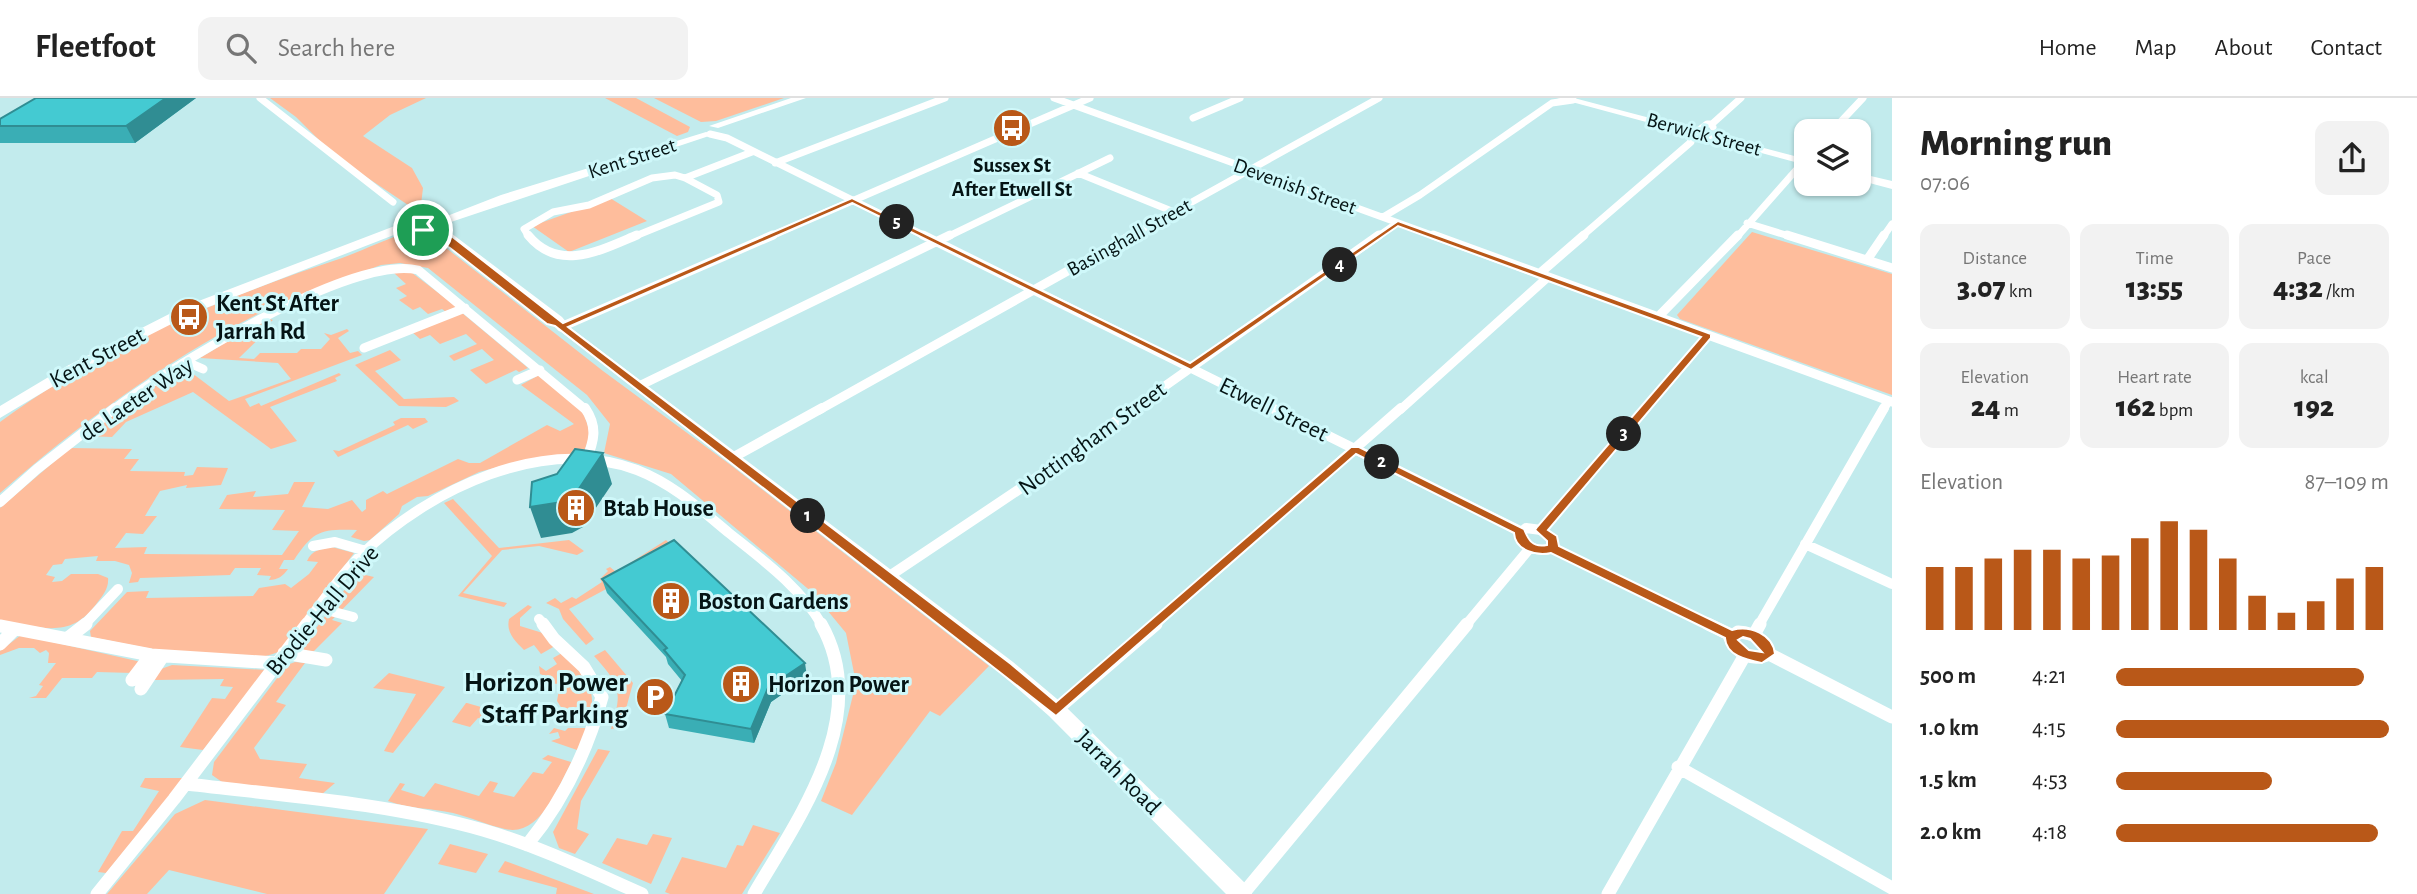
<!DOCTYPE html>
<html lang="en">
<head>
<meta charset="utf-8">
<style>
	:root { --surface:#fff; --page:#f2f2f2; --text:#222; --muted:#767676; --line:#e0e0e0; --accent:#b95818 }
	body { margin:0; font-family:"Alegreya Sans",sans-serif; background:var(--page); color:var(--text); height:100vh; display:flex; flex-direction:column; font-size:26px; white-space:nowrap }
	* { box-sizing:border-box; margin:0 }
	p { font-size:23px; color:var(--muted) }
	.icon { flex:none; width:38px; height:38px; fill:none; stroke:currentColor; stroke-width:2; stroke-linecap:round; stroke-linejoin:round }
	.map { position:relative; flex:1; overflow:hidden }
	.details { display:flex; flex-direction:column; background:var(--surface); width:525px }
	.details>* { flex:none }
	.controls { position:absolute; left:1794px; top:21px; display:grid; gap:14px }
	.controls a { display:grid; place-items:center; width:77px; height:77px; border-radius:14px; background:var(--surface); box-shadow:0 2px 5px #0004; font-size:35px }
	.pin { position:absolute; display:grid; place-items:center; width:60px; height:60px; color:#fff; margin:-30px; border:4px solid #fff; border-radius:50%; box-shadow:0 2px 7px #0007 }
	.km { position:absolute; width:35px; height:35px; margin:-18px; border-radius:50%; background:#222; color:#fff; font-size:19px; line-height:35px; text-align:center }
	.round { display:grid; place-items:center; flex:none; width:74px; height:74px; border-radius:14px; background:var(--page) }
	.headline { display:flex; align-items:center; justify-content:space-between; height:119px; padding:0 28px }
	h1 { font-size:38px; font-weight:800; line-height:52px }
	.figures { display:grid; grid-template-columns:repeat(3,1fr); gap:10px; height:119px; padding:7px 28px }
	.figures div { display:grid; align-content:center; border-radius:14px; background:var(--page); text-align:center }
	.figures b { font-size:30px; font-weight:800 }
	.figures small { font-size:19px; font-weight:400 }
	.figures p { font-size:19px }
	.chart { height:196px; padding:14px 28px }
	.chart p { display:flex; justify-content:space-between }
	.chart svg { width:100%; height:126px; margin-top:7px; stroke:var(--accent); stroke-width:6 }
	ul { padding:0 28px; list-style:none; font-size:23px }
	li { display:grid; grid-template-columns:112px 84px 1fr; align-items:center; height:52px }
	li i { height:18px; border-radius:9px; background:var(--accent) }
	header { display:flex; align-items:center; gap:42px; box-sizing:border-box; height:98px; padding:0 35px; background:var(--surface); border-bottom:2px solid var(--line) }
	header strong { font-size:33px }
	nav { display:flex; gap:38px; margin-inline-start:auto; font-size:24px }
	.search { width:490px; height:63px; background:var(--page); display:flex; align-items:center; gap:18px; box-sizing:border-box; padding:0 24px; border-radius:14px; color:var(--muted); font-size:26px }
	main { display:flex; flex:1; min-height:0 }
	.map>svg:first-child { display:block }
	.green { fill:#febd9c }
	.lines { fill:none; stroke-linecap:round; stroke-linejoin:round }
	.street-far3 { stroke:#fff; stroke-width:7 }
	.street-far2 { stroke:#fff; stroke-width:9 }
	.street-far1 { stroke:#fff; stroke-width:10 }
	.street { stroke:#fff; stroke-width:13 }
	.secondary { fill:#fff; fill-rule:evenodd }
	.primary { fill:#fff; fill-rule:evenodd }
	.wall { fill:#3aaeb5 }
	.shaded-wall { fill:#308d93 }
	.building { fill:#44cad2; stroke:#308d93; stroke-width:2 }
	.route { fill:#b95818; stroke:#fff; stroke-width:2; fill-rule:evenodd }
	.labels { text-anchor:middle; stroke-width:6; stroke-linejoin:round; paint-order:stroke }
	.far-street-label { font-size:21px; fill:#051415; stroke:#cff8fa }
	.far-poi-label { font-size:21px; font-weight:bold; fill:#051415; stroke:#cff8fa }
	.poi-label { font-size:24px; font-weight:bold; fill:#051415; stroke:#cff8fa; text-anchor:start }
	.street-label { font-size:24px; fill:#051415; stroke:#cff8fa }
	.near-poi-label { font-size:28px; font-weight:bold; fill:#051415; stroke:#cff8fa; text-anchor:end }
</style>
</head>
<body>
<header>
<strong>Fleetfoot</strong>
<div class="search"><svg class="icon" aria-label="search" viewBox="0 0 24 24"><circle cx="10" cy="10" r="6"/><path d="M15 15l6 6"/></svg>Search here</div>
<nav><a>Home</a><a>Map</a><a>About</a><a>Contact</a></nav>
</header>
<main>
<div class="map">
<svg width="1892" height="796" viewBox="0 0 1892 796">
	<rect width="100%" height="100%" fill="#c2ebed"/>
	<!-- green -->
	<path class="green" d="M270 0H426L390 17 363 38 412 70 423 90 420 115 335 58 296 19Z
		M605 0H636L690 29 688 34 677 38Z
		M654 0H784L716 23 701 24Z
		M610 100 647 123 569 154 532 128Z
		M1752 134 1892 176V297L1680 221 1677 217Z
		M407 135H427L603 273 732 368 989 568 940 618 930 613 852 717 821 703 836 665 856 585 846 535 813 495 671 376 604 355 610 326 587 297 428 170 400 165 381 167C341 182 301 196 262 214 167 261 79 326 0 395V324C102 248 222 200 342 160 364 152 385 141 407 135Z
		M407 171 457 209 446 214 442 211 428 216 420 209 413 212 399 202 407 198 396 190 406 186 394 175Z
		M461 214 528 270 519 274 516 272 486 286 470 272 494 262 482 251 454 263 449 258 477 246 466 236 440 246 430 237 420 241 412 234Z
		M267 220 273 222 268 226 273 227 239 260 254 261 260 255H297L301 251H321L330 241 324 235 331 237 347 231 349 233 338 240 350 255 358 253 362 257 245 301 250 309 259 305 261 308 339 275 341 277 335 280 337 283 270 309 297 343 271 351 193 294 126 324 112 339 85 338 126 305 184 269 229 303 291 281 278 265 200 260Z
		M390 252 401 262 375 273 404 301 454 299 459 303 446 309 399 308 355 267Z
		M539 277 583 314 591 336 584 353 572 358 517 364 479 374 428 398 417 399 402 408 399 416 370 442 364 443 351 439 357 432C321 431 314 432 294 462H284L279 471H288C283 478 278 482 269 482L271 478 257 477 261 470H235L230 477 140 480 138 484 129 485 132 475 129 467 115 463H96L98 458 65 461 62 466 53 467 46 477 55 479 52 484 62 483 71 476H98L108 480C109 490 103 497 97 505 70 543 40 528 0 523V410L70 350 132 351 124 361H139L130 373 185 374 184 378 193 377 197 369 228 370 221 387 186 390 187 387 160 393 145 418H157L143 436 126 435 115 450 147 449 144 456 282 457 299 433 272 432 285 412 219 411 227 397 256 393 253 399 288 396 294 384H315L302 409 328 411 352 402 362 414 366 411V402L383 393 387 396 458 361 469 365H480L547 327 560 333 574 326 521 287Z
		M401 320H425L428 324 413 331 408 327 338 359 333 352 339 353 395 327 393 324Z
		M453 401 499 450 569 442 584 453 577 457 539 448 502 452 463 495 507 505 504 509 458 498 492 458 444 405Z
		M666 442 677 453 569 511 594 541 586 547 563 521 559 511 546 505 555 500 561 505 572 499 576 501 602 484 600 481 608 473 606 471 610 469 616 474Z
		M332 449 354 455 280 553C246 572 131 547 91 539L90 533 127 494 149 493 146 500 253 498 259 490 285 486 291 490 309 476 318 464 307 463C312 452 320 451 332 449Z
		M357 475 374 479 332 522 342 525 314 553H304L303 548Z
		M528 507 532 509 520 520V528L546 536 555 548 541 556 534 547 524 552C515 543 506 535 509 521Z
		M21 537 137 563 139 564 133 575 97 574 92 580H62L46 600H29L36 598 43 588 39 587 56 565H48L49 555 46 552 40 555 34 550H19L0 557V553Z
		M605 552 633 585 621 629 611 631C623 593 620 587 594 558Z
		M562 555C583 575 596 586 591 616L566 617 557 603 560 586 545 585 548 579 540 576 539 568 546 573 557 566 553 560Z
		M295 564 305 565 276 604 286 607 254 650 260 661 307 666 299 680 335 685 321 697 222 684 212 677 214 664 287 567Z
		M172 567 266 572 203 652 180 649 212 600 225 601 233 589 220 588 224 581 154 582 161 571Z
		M389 575 445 589 393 655 384 653 416 596 373 590Z
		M466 605H467L516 619 509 628 478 620 470 629 452 624Z
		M554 630 565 633 568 630H591L577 652 551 643 560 640 558 634 549 636Z
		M598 651 610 653 581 703 577 731 589 736 575 756 559 750 553 734Z
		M548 657 571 664 570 667C557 691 540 739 505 731 487 727 470 719 453 715 432 710 408 711 388 703L400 685 405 686 401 692 424 699 435 685 479 698 490 683 498 685 493 694 514 699 533 674 543 676 552 664 542 661Z
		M145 680H184L106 775 98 774 122 733H133L159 693 140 689Z
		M205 702 428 731 384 796H267L169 772 147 796H107L175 716Z
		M753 727 780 735 742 796H670L665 794 682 759 726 770 737 747 743 748Z
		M653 736 672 740 651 786 602 765 617 740 647 747Z
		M450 746 488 756 476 775 438 766Z
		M505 763 594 796H556L557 790 498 774Z"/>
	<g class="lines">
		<!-- street-far3 -->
		<path class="street-far3" d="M260 0 393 104
			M1054 0 1437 139
			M1193 20 1240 0
			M1713 29 1712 26 1741 0
			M1832 33 1863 0
			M710 36 727 40 927 139
			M775 65 945 0
			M1078 75 1174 114
			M685 80 752 54
			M1383 119 1420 97 1552 5 1573 2
			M1747 125 1792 139
			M529 139 524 131 553 114 589 107 652 80 675 77 685 80
			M633 139 719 104 717 97 685 80
			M769 139 1090 0
			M947 139 1110 60
			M1129 139 1379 0
			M1377 139 1397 125
			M1581 139 1691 44 1690 39 1707 26H1712
			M1737 139 1797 71 1806 66
			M1883 139 1892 126"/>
		<!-- street-far2 -->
		<path class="street-far2" d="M528 137C559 175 601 152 637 137
			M923 137 1275 312
			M1433 137 1892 304
			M1787 137 1892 170
			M1867 162 1884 137
			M1539 176 1584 137
			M1658 219 1738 137
			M561 229 773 137
			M364 250 465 210
			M187 264 203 271
			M517 282 540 272
			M639 288 950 137
			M113 312C168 270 353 156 418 172L586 312
			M819 312 1132 137
			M1131 312 1379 137
			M1400 312 1548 179
			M1644 312 1708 238
			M1883 312 1888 303"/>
		<!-- street-far1 -->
		<path class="street-far1" d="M585 310C598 329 594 343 586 363
			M1272 310 1520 433
			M732 360 822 310
			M0 404 37 371 115 310
			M1526 430 1541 432 1553 441V450C1538 455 1526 450 1519 436Z
			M1541 432 1646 310
			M1805 446 1892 486
			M313 448 335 444 366 453
			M1553 450 1711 527
			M888 479 1081 350 1133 310
			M319 510 353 519
			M539 521 544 527
			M84 527 118 491
			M305 527C323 503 340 477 361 457 430 391 542 337 637 372 673 386 700 411 729 435 764 463 799 488 822 527
			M1154 527 1401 310
			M1466 527 1530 450
			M1759 527 1884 310"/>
		<!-- street -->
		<path class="street" d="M1708 526 1731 537
			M0 528 151 557 276 565
			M1738 534C1753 535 1765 540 1769 556 1753 564 1737 556 1730 540Z
			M1754 537 1760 526
			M68 540 86 526
			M0 546 15 531
			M284 555 326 562
			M1769 556 1892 619
			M132 582 151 557
			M141 591 163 558
			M1056 612 1156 526
			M1678 669 1892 790
			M187 686C286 698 387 705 483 732 538 748 590 773 642 796
			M527 747C563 703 587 654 602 599L584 569 554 541 543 526
			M97 796 174 701 307 526
			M754 796C800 718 873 617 821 526
			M1243 796 1467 526
			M1608 796 1745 557"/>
		<!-- secondary -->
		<path class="secondary" d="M435 123 562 219 571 230 1013 564 1063 606 1249 789 1252 796H1226L1049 618 999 574 447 145 440 144 414 130 420 127 434 133 429 126Z"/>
		<!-- primary -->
		<path class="primary" d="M791 0H806L718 30 709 28Z
			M1557 0H1574L1806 61V67Z
			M706 34 715 36 439 128 435 129 429 125 501 97Z
			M1858 75 1892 83V91L1858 82Z
			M413 121 419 125 417 128 193 215 77 274 0 320V308L67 268 183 209Z"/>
	</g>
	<!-- wall -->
	<path class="wall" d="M196 0 135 45H0V21Z
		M602 481 807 579 771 604 754 645 669 630 665 616 682 583 668 566 666 559 607 495Z"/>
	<!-- shaded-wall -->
	<path class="shaded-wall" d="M166 0H196L135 45 126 28Z
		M603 355 612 386 583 429 572 435 541 440 530 409Z
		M805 565 807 579 771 604 754 645 751 631 768 590Z"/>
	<!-- building -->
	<path class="building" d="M36 0H166L126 28H0V21Z
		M575 351 603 355 574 398 562 404 530 409 532 384 557 376Z
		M674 442 805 565 768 590 751 631 665 616 685 577 664 552 667 550 602 481Z"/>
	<!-- route -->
	<path class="route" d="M852 100 1190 265 1398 123 1711 236V240L1548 432 1557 438 1559 448 1732 532C1750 527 1773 536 1775 556L1762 565C1747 562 1726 558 1725 540L1551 455C1537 458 1515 453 1514 435L1356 356 1056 618 555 228 547 226 450 150 416 130 437 124 445 133 563 225ZM852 105 1191 272 1398 128 1701 239 1537 429 1535 432 1547 443V447C1532 450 1528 441 1524 431L1359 349H1351L1056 604 1011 566 568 229ZM433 129 444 140 427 131ZM1743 539 1750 541 1762 554 1749 552 1738 542Z"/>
	<!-- icons -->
	<defs>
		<symbol id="bus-disc" viewBox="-11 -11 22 22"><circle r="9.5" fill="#b95818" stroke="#cff8fa"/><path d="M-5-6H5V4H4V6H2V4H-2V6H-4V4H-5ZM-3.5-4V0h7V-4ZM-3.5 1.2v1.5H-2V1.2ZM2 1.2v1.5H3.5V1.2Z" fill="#fff"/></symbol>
		<symbol id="building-disc" viewBox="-11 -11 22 22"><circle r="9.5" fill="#b95818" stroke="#cff8fa"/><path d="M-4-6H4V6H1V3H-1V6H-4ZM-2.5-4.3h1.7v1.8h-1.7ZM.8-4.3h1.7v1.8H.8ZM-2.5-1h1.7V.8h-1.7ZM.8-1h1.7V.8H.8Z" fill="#fff"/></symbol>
		<symbol id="parking-disc" viewBox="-11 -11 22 22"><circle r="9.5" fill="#b95818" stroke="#cff8fa"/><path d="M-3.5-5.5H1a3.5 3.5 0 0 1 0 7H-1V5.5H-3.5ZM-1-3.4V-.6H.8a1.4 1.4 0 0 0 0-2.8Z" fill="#fff"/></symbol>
	</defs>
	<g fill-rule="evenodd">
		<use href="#bus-disc" x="990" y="8" width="44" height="44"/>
		<use href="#bus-disc" x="167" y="197" width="44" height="44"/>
		<use href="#building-disc" x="554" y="388" width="44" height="44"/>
		<use href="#building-disc" x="649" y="481" width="44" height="44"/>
		<use href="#building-disc" x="719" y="564" width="44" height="44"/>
		<use href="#parking-disc" x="633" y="577" width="44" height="44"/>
	</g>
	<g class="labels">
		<!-- far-street labels -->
		<g class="far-street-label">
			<text transform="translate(1704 36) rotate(15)" y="7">Berwick Street</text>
			<text transform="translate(632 60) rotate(-18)" y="7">Kent Street</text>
			<text transform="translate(1295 88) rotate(20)" y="7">Devenish Street</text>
			<text transform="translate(1129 139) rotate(-29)" y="7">Basinghall Street</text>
		</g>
		<!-- far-poi labels -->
		<g class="far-poi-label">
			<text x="1012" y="74">Sussex St<tspan x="1012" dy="24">After Etwell St</tspan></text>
		</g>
		<!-- poi labels -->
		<g class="poi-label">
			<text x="216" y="213">Kent St After<tspan x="216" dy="28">Jarrah Rd</tspan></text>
			<text x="603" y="418">Btab House</text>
			<text x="698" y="511">Boston Gardens</text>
			<text x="768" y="594">Horizon Power</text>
		</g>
		<!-- street labels -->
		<g class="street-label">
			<text transform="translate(97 259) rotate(-28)" y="8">Kent Street</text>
			<text transform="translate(136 301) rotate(-34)" y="8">de Laeter Way</text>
			<text transform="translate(1274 311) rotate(26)" y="8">Etwell Street</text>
			<text transform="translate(1092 340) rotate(-36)" y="8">Nottingham Street</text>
			<text transform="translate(322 512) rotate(-50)" y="8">Brodie-Hall Drive</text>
			<text transform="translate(1119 674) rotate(45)" y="8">Jarrah Road</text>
		</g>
		<!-- near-poi labels -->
		<g class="near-poi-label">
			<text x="628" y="593">Horizon Power<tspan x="628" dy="32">Staff Parking</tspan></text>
		</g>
	</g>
</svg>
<div class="controls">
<a><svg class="icon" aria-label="layers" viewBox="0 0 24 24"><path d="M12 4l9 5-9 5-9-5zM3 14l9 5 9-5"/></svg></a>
</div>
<div class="pin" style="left:423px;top:132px;background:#1e9e55"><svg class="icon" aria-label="arrive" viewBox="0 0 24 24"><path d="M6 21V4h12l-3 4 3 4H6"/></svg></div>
<b class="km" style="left:808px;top:418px">1</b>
<b class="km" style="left:1382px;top:364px">2</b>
<b class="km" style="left:1624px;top:336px">3</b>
<b class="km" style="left:1340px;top:167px">4</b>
<b class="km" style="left:897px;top:124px">5</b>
</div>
<section class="details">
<div class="headline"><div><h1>Morning run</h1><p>07:06</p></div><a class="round"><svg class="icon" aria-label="share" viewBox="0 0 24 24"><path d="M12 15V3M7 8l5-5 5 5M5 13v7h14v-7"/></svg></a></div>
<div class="figures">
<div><p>Distance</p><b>3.07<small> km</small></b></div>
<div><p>Time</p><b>13:55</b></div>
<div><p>Pace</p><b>4:32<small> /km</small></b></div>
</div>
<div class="figures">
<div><p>Elevation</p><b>24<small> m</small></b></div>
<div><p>Heart rate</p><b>162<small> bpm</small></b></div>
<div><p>kcal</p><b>192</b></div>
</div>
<div class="chart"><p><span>Elevation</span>87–109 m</p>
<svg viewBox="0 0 160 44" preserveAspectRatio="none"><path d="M5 44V22M15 44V22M25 44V19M35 44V16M45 44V16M55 44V19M65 44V18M75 44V12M85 44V6M95 44V9M105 44V19M115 44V32M125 44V38M135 44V34M145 44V26M155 44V22"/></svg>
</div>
<ul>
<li><b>500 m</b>4:21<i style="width:91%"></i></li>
<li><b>1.0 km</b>4:15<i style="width:100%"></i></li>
<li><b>1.5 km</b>4:53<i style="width:57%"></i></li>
<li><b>2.0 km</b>4:18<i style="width:96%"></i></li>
</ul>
</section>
</main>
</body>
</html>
